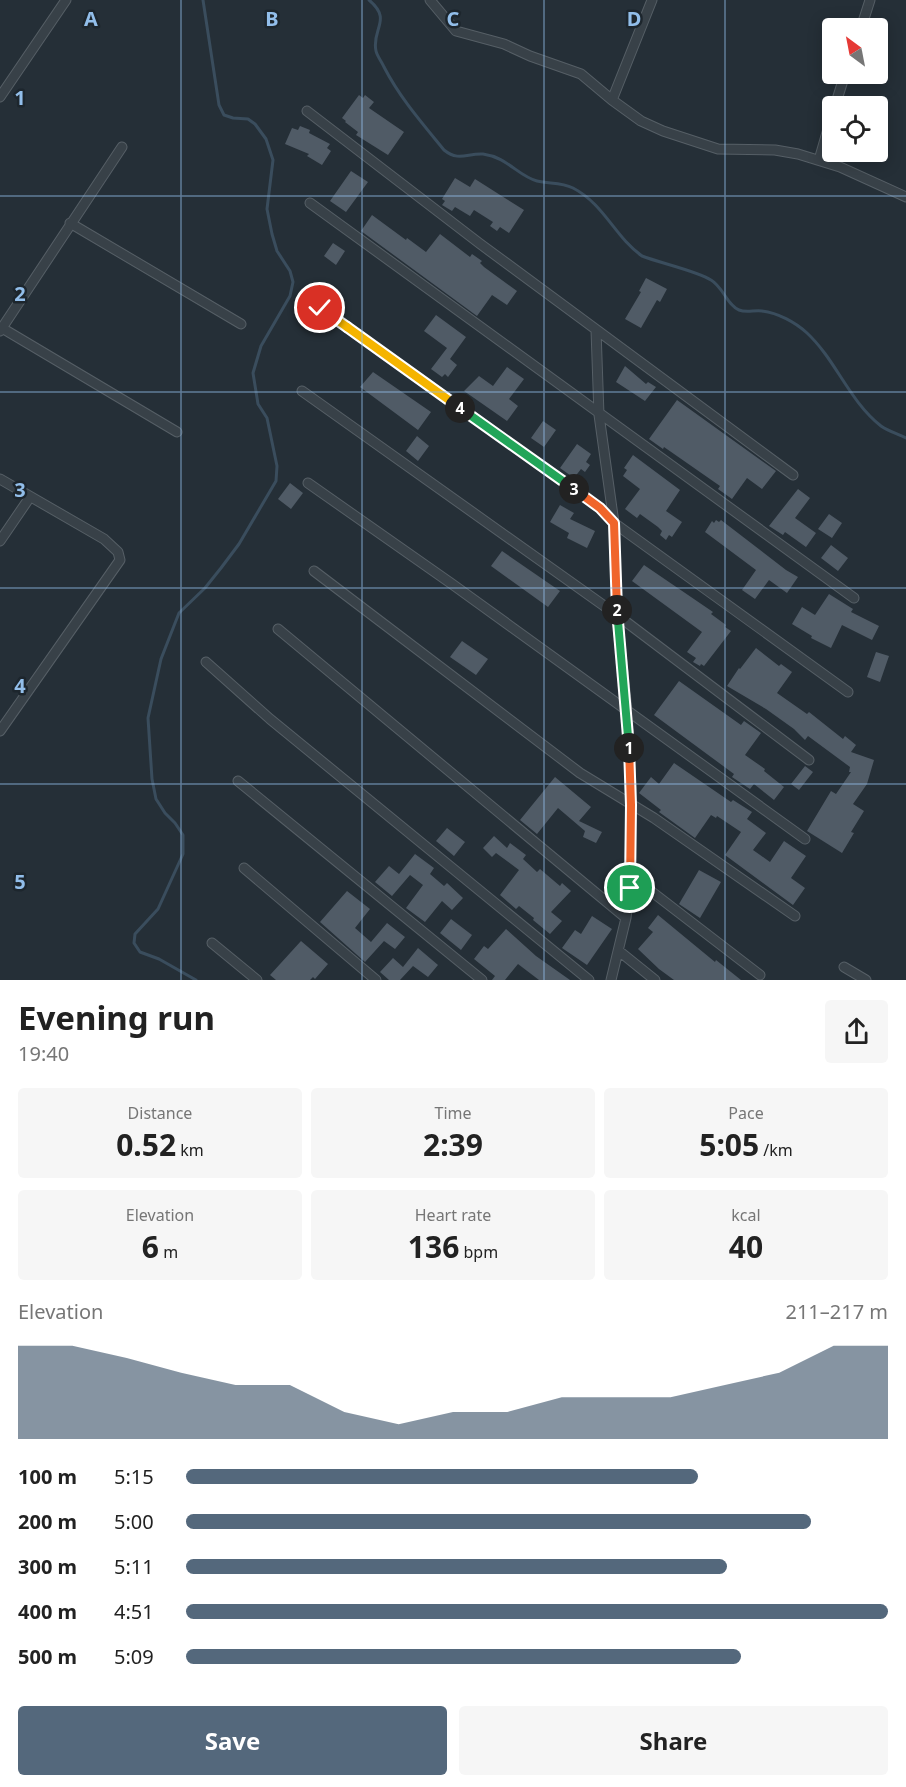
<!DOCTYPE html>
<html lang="en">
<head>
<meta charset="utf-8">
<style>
	:root { --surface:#fff; --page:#f6f6f6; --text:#222; --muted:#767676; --accent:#54687c }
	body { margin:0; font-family:"Noto Sans",sans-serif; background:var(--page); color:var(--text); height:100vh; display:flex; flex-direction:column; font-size:22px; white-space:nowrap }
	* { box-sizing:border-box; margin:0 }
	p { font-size:20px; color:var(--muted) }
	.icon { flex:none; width:33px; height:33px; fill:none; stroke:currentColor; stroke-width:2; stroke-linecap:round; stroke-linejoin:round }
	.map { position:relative; height:980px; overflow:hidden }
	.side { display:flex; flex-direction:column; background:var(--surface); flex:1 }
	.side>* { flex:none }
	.needle { width:39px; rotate:328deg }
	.tools { position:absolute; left:822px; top:18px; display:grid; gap:12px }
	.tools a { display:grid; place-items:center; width:66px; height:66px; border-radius:6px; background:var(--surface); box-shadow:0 3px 15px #0003; font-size:30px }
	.pin { position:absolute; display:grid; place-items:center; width:51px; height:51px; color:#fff; margin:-26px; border:3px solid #fff; border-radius:50%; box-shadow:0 2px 6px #0007 }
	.km { position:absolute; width:30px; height:30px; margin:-15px; border-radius:50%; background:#222; color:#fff; font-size:16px; line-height:30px; text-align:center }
	.round { display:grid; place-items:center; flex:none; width:63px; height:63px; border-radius:6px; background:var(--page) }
	.headline { display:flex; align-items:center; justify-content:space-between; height:102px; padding:0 18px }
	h1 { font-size:33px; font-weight:700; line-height:45px }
	.figures { display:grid; grid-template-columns:repeat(3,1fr); gap:9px; height:102px; padding:6px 18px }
	.figures div { display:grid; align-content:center; border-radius:6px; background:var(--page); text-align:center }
	.figures b { font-size:30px; font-weight:700 }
	.figures small { font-size:16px; font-weight:400 }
	.figures p { font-size:16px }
	.chart { height:168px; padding:12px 18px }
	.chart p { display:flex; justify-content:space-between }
	.chart svg { width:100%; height:108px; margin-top:6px; fill:var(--accent); opacity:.7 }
	.action { display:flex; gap:12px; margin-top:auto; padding:12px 18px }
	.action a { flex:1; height:69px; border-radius:6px; background:var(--accent); color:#fff; font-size:24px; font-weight:700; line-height:69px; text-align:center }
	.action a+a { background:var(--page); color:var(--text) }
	ul { padding:0 18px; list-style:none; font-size:20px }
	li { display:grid; grid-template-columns:96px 72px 1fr; align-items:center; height:45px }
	li i { height:15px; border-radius:8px; background:var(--accent) }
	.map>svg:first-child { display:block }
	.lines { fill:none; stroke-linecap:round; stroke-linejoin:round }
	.stream { stroke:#3a4d5d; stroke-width:3 }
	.building { fill:#505b66 }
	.minor-casing { stroke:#565f66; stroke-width:11 }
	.minor { stroke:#384148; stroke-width:9 }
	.split-1-casing { stroke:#fff; stroke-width:12 }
	.split-2-casing { stroke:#fff; stroke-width:12 }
	.split-3-casing { stroke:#fff; stroke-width:12 }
	.split-4-casing { stroke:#fff; stroke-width:12 }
	.split-5-casing { stroke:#fff; stroke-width:12 }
	.split-6-casing { stroke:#fff; stroke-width:12 }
	.split-1 { stroke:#f0652b; stroke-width:8 }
	.split-2 { stroke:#22a559; stroke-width:8 }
	.split-3 { stroke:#f0652b; stroke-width:8 }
	.split-4 { stroke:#22a559; stroke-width:8 }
	.split-5 { stroke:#f5b400; stroke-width:8 }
	.split-6 { stroke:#f5b400; stroke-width:8 }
	.grid { fill:none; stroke:#92beea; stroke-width:1.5; stroke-opacity:0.55 }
	.grid-label { font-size:20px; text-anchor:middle; font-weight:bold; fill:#92beea; stroke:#1d262d; stroke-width:5; stroke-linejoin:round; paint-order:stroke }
</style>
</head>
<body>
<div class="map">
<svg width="906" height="980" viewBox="0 0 906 980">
	<rect width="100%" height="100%" fill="#252f37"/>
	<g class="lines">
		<!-- stream -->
		<path class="stream" d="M369 0C393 20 371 29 376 51 377 56 382 62 384 67 400 98 422 123 444 150 459 162 467 153 483 154 507 157 518 176 537 181 549 184 561 182 573 188 604 204 615 237 642 256 660 263 697 271 711 280 723 287 727 305 739 310 746 313 754 310 762 311 778 313 795 322 807 333 836 360 849 401 881 426 888 431 898 434 906 438
			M196 980 159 959 140 952 134 943 135 934 158 909 183 854V835L175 823 165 813 156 799 152 779 148 718 161 659 179 613 205 588 221 568 239 544 276 481 277 466 267 418 258 404 253 373 261 346 290 296 293 282 290 271 277 251 272 234 267 209 273 160 266 139 255 124 248 119 233 118 224 115 219 105 203 0"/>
	</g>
	<!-- building -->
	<path class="building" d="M359 95 363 98 365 95 374 102 369 108 404 132 388 155 356 135 358 132 345 122 346 121 342 118Z
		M300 126 310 130 309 133 330 144 327 148 331 151 322 165 307 156 309 154 285 144 292 128 298 130Z
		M351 171 368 182 346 212 330 201Z
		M455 178 470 187 475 179 524 210 509 233 500 227 497 231 490 226 493 222 474 210 470 216 455 207 452 211 442 205 445 201 442 199Z
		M372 215 406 240 407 238 426 252 440 234 470 257 472 254 482 261 480 263 484 267 517 291 507 305 492 295 477 316 361 231Z
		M333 243 345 251 336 265 324 256Z
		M646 278 667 289 660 302 657 300 641 328 625 319 641 292 639 291Z
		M436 315 466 337 450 359 457 365 448 377 445 374 442 377 431 369 447 348 424 331Z
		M625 366 646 384 648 382 656 387 645 401 616 382Z
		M507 367 524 379 509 399 518 406 507 421 464 391 479 376 493 386Z
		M373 372 431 412 418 430 360 387Z
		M677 400 776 471 762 489 747 478 732 499 718 489 720 486 664 447 663 449 649 439Z
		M543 421 556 430 544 447 531 438Z
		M417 436 429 446 418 461 406 451Z
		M577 444 591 454 586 462 590 465 585 472 581 469 574 478 560 468Z
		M633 455 680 490 666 511 682 522 672 537 669 535 666 540 660 535 662 531 658 527 640 514 637 518 625 509 640 489 623 476 627 470 624 468Z
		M290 483 303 493 291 509 278 499Z
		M798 489 810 498 795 518 816 533 806 547 785 532 783 535 769 526Z
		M560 505 574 513 570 519 595 531 587 548 567 538 569 533 550 522Z
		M829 514 842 523 832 538 818 529Z
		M716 520 719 522 721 520 786 570 798 577 787 593 769 580 755 599 742 590 756 570 705 532 712 521 714 523Z
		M831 545 848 558 838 571 821 558Z
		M502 551 560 591 548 607 491 566Z
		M644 565 713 612 711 614 726 625 725 627 731 631 704 666 701 664 700 666 693 662 696 658 687 652 702 632 632 581Z
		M829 594 853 609 851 612 879 626 872 640 842 625 831 648 811 638 812 636 792 624 802 607 815 615Z
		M462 641 488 659 476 675 450 657Z
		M756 648 779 666 781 664 792 672 777 693 807 714 809 712 843 739 845 736 856 745 851 752 874 760 867 784 853 804 864 811 851 832 854 833 842 853 807 831 831 791 836 794 851 772H849L850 767 808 736 805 740 794 729 766 709 727 686 739 668 740 669Z
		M876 652 889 656 880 682 867 677Z
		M679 681 741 725 744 721 761 733 745 755 765 769 764 771 784 787 774 800 754 784 750 789 732 777 734 774 654 715Z
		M674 763 731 802 733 800 752 812 747 819 766 833 753 850 770 862 784 841 806 856 791 878 805 888 793 905 725 855 741 832 717 816 716 818 711 815 695 838 659 812 661 810 639 793 651 777 659 784Z
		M805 766 813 772 799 790 791 784Z
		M555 777 591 807 579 821 602 832 596 843 583 837 585 831 558 808 537 834 520 820Z
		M447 828 465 842 454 856 436 841Z
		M494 836 507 848 510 843 526 855 523 859 537 872 540 869 560 886 562 883 571 891 551 912 562 921 550 934 533 920 534 918 519 906 516 909 500 895 519 870 496 853 492 857 483 848Z
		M415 854 434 868 430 874 444 886 447 883 463 898 452 910 442 901 425 922 406 908 423 885 410 875 392 896 375 882 389 866 399 874Z
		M699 870 721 882 700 918 679 904Z
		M347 891 370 909 355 928 371 942 387 923 405 937 395 949 384 941 365 962 320 922Z
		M658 915 715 962 716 960 741 980H674L659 969 638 949 653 932 648 928Z
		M592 916 612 929 587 965 562 948 575 930 581 934Z
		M451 919 472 935 461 950 440 933Z
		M506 929 536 956 570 980H539L518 964 505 980H492L495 976 474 959 484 946 488 949Z
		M301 941 328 964 315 979 313 977 310 980H276L270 975Z
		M418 948 438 965 428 977 413 966 400 980H389L380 972 393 958 403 967Z"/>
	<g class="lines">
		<defs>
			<path id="minor" d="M430 0 456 31 504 44 530 56 581 74 612 100 641 121 663 131 718 149 775 150 798 154 840 167 906 197
				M861 28 870 0
				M0 97 66 0
				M612 100 652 0
				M835 106 845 74
				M307 111 479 243 793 475
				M819 160 832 115
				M310 203 854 598
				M70 223 241 324
				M320 308 600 508 614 523 848 692
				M2 328 177 432
				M596 330 599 415 614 523 617 615 627 711 631 788 630 888 626 918 611 980
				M0 331 122 147
				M302 391 617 615 809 760
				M0 479 104 539 118 552 120 560 0 731
				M308 483 452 584 805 839
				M0 541 30 497
				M314 571 580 773 654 818 795 916
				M278 629 626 918
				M206 662 270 719 589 980
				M238 781 482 980
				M244 868 376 980
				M630 875 760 975
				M212 943 257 980
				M619 951 655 980
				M844 967 866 980"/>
		</defs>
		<!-- minor casing -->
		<use href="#minor" class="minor-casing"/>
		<!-- minor -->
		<use href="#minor" class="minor"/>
	</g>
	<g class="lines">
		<defs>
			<path id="split-1" d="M629 748 631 805 630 888"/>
			<path id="split-2" d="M617 610 629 748"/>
			<path id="split-3" d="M574 489 600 508 614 523 617 610"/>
			<path id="split-4" d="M460 408 574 489"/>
			<path id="split-5" d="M347 327 460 408"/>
			<path id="split-6" d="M320 308 347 327"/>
		</defs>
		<!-- split-1 casing -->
		<use href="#split-1" class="split-1-casing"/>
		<!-- split-2 casing -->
		<use href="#split-2" class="split-2-casing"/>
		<!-- split-3 casing -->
		<use href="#split-3" class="split-3-casing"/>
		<!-- split-4 casing -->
		<use href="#split-4" class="split-4-casing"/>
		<!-- split-5 casing -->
		<use href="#split-5" class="split-5-casing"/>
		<!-- split-6 casing -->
		<use href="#split-6" class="split-6-casing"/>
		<!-- split-1 -->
		<use href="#split-1" class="split-1"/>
		<!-- split-2 -->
		<use href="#split-2" class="split-2"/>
		<!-- split-3 -->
		<use href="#split-3" class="split-3"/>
		<!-- split-4 -->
		<use href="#split-4" class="split-4"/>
		<!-- split-5 -->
		<use href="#split-5" class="split-5"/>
		<!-- split-6 -->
		<use href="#split-6" class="split-6"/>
	</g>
	<!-- grid -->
	<path class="grid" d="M181 0V980M362 0V980M544 0V980M725 0V980M0 196H906M0 392H906M0 588H906M0 784H906"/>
	<g class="grid-label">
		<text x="91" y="26">A</text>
		<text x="272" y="26">B</text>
		<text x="453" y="26">C</text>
		<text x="634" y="26">D</text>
		<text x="20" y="105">1</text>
		<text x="20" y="301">2</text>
		<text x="20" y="497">3</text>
		<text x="20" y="693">4</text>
		<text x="20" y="889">5</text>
	</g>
</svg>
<div class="tools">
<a><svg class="needle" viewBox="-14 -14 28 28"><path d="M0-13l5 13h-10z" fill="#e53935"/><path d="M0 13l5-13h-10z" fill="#767676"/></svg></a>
<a><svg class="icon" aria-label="locate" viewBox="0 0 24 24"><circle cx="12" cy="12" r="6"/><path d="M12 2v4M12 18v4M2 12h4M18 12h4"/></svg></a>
</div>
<div class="pin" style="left:630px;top:888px;background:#1e9e55"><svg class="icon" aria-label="arrive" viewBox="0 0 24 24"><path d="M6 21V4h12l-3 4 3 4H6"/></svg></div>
<div class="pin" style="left:320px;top:308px;background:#d93025"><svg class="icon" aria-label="check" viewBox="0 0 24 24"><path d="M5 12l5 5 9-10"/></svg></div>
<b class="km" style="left:629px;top:748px">1</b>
<b class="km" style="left:617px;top:610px">2</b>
<b class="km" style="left:574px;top:489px">3</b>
<b class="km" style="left:460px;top:408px">4</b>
</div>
<section class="side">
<div class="headline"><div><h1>Evening run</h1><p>19:40</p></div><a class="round"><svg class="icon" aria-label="share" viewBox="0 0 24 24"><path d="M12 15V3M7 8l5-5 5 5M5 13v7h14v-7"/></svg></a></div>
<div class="figures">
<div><p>Distance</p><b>0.52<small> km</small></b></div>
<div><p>Time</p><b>2:39</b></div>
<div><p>Pace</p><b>5:05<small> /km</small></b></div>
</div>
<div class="figures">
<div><p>Elevation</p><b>6<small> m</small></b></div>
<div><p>Heart rate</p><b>136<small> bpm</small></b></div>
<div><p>kcal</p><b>40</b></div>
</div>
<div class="chart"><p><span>Elevation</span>211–217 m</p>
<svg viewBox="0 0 160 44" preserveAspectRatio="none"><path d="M0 44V6L10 6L20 11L30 17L40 22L50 22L60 33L70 38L80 33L90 33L100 27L110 27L120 27L130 22L140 17L150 6L160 6V44z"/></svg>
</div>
<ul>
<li><b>100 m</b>5:15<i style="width:73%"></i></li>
<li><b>200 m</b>5:00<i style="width:89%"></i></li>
<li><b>300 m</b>5:11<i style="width:77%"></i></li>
<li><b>400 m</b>4:51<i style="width:100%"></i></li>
<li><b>500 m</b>5:09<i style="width:79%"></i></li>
</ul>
<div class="action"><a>Save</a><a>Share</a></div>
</section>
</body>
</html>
